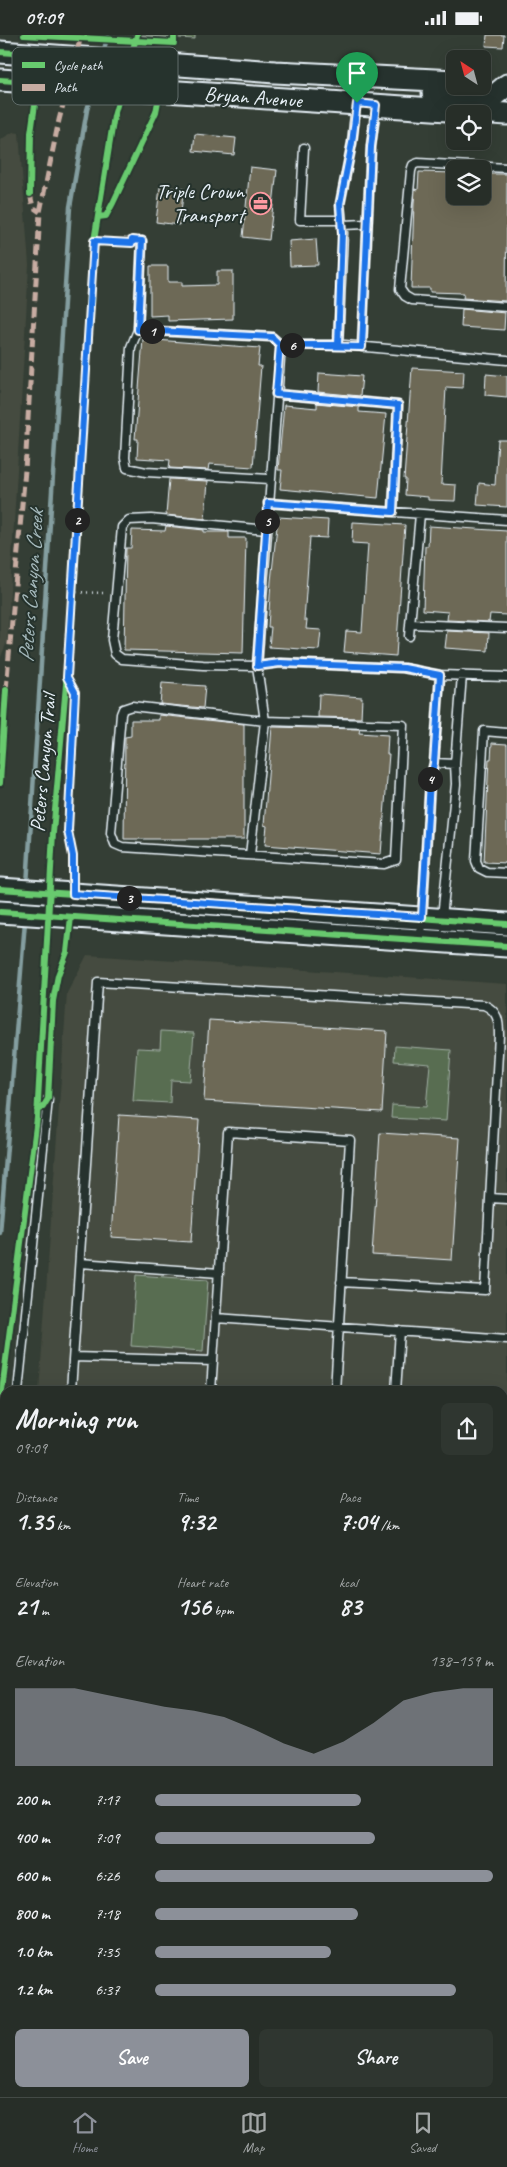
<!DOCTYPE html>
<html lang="en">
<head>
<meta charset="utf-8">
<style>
	:root { --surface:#272e28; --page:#2f3630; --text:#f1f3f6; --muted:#a4a8a8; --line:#434a45; --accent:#8c9099 }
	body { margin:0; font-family:Caveat,sans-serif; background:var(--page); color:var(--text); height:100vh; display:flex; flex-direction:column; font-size:19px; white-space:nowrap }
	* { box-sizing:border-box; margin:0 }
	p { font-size:16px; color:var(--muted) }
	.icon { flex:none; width:28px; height:28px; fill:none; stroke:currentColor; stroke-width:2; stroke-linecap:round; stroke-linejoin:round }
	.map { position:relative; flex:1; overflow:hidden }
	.panel { position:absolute; left:0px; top:1351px; width:508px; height:711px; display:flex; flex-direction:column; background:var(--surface); border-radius:15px 15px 0 0; box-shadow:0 5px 20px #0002,0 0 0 1px var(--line) }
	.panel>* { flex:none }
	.needle { width:32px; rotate:324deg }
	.fabs { position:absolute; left:446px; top:15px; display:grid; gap:10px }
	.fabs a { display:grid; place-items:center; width:45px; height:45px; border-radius:8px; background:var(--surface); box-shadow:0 5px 20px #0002,0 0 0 1px var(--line); font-size:25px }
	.pin { position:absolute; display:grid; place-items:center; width:42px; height:42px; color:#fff; margin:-51px -21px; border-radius:50% 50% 50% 0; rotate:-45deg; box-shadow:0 0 5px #0007 }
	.pin .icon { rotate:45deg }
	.km { position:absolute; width:25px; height:25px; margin:-12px; border-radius:50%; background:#222; color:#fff; font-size:14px; line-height:25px; text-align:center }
	.round { display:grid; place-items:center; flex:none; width:52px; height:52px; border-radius:8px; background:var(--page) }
	.summary { display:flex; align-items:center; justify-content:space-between; height:85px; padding:0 15px }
	h1 { font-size:28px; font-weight:800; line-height:38px }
	.figures { display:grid; grid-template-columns:repeat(3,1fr); gap:8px; height:85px; padding:5px 15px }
	.figures div { display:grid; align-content:center }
	.figures b { font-size:25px; font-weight:800 }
	.figures small { font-size:14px; font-weight:400 }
	.figures p { font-size:14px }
	.chart { height:140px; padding:10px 15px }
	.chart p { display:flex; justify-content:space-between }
	.chart svg { width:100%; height:90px; margin-top:5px; fill:var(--accent); opacity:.7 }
	.button { display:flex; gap:10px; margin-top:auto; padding:10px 15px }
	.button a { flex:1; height:58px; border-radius:8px; background:var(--accent); color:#fff; font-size:20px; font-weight:800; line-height:58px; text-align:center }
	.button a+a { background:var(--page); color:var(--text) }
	ul { padding:0 15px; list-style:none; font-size:16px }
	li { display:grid; grid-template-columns:80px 60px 1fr; align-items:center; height:38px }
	li i { height:12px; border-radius:6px; background:var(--accent) }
	.status { display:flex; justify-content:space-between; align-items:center; height:35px; padding:0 25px; background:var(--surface); direction:ltr }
	.status svg { height:14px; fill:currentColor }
	.tabs { display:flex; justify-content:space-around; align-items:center; height:70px; border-top:1px solid var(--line); background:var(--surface); font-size:14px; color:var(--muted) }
	.tabs a { display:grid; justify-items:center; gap:2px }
	.tabs .selected { color:var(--accent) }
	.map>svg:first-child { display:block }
	.built { fill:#454b3f }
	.green { fill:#596d51; stroke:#a0afa4 }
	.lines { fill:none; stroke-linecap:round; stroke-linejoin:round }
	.stream { stroke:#849ea0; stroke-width:4.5 }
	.building { fill:#6d6956; stroke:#e8f1f8 }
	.service-casing { stroke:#e8f1f8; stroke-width:11 }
	.minor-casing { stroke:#e8f1f8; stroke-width:19 }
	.secondary-casing { stroke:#e8f1f8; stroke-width:25 }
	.motorway-casing { stroke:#e8f1f8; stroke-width:31 }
	.path { stroke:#e8f1f8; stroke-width:2.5; stroke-dasharray:1 4; stroke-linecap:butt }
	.service { stroke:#26332d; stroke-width:8 }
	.minor { stroke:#26332d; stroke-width:15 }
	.secondary { stroke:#26332d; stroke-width:21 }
	.motorway { stroke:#26332d; stroke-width:28 }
	.quiet { stroke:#c7aca2; stroke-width:5; stroke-dasharray:10 5; stroke-linecap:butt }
	.cycleway-casing { stroke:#26332d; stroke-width:9 }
	.cycleway { stroke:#67ca6e; stroke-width:6 }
	.route-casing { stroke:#fff; stroke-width:10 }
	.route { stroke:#1a73e8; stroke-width:6 }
	.labels { text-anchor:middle; stroke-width:4; stroke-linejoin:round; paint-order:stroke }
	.street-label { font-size:21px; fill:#e8f1f8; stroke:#26332d }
	.poi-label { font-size:21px; fill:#e8f1f8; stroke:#26332d; text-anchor:end }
	.water-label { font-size:22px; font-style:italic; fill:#a6babd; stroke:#26332d }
	.key { fill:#26332d; stroke:#606c6a; stroke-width:1 }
	.key-label { font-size:14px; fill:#e8f1f8 }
</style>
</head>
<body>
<div class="status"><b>09:09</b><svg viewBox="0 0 49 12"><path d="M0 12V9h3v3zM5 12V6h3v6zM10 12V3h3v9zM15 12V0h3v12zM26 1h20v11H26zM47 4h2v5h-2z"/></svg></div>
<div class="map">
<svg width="507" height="2062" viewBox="0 0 507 2062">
	<rect width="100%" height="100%" fill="#343e35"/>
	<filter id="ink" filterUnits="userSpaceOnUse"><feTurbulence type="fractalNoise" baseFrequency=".02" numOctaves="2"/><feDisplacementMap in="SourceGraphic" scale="10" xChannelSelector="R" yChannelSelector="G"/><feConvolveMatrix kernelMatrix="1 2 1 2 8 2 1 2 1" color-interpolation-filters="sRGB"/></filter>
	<g filter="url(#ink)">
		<!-- built -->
		<path class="built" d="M13 97 19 98 29 230 7 607 0 624V105Z
			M87 920 507 949V1637H502V1356H39L67 958Z"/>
		<!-- green -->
		<path class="green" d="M132 0H195V4Z
			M161 996 194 998 190 1046 171 1045 170 1068 133 1066 137 1013 160 1014Z
			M395 1011 451 1015 446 1086 391 1083 392 1070 426 1072 430 1029 394 1026Z
			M136 1240 208 1245 203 1316 131 1311Z"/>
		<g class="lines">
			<!-- stream -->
			<path class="stream" d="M103 18 108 0
				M27 850 70 172 87 75 92 57
				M0 1198 25 886
				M502 1673 507 1674"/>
		</g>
		<!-- building -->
		<path class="building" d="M487 0H504L503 12 486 11Z
			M195 99 236 103 234 120 193 116Z
			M250 132 277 135 269 205 243 202Z
			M419 137 455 138V161H482V139H507L506 266 463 263 464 258 430 257V253H411L414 168 415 154 418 155Z
			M160 152 184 154 179 190 156 187Z
			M316 204 318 230 290 231 289 206Z
			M150 231H168V247H182V251L217 250V236H233V284L168 286V280L150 281Z
			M462 274 505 278 504 295 461 292Z
			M143 304 260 313 258 331H261L253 432 209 429 208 435 169 433 170 425 137 423 138 404H135Z
			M412 333 464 336 463 353 446 352 441 449 456 450 455 466 428 465V462L405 460 406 444H404Z
			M319 338 362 341 360 361 318 357Z
			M486 339 507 341V362L485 360Z
			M317 368 359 372V377L386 379 378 463 280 454 282 435H278L284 370 317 373Z
			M498 405H507V472L477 470 479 448 495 450Z
			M169 444 208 446 205 484 166 480Z
			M278 482 328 485 327 503 310 502 304 585H307L306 594 321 595 319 615 269 612 271 592H268L271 546Z
			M353 487 405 490 396 621 344 617 346 596 362 597 368 509 352 508Z
			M166 491 204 495V497H229V503H246L243 618 124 615 126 513H131L132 495 165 496Z
			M429 491 507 496V580L490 579 489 587 447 585 448 577 423 575 425 511H428Z
			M447 596 489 598 488 616 445 613Z
			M162 648 205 651 203 673 160 669Z
			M319 659 362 662 361 683 318 682Z
			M159 680 244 689V804H124L125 702 131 701V685H159Z
			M272 692 360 694 359 698 388 700 387 719H389L381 819 265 810 267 791 264 790Z
			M492 708 507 709V828L484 827 489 724H491Z
			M209 985 387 996 382 1077 204 1066Z
			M119 1080 199 1085 191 1207 111 1202Z
			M380 1098 460 1103 452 1225 372 1220Z"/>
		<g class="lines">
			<defs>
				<path id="service" d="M304 113 300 185H341
					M507 133 418 128 413 130 411 136 400 254 405 261 412 265 507 272
					M342 190 367 189
					M142 206 138 295 131 312 125 423 127 433 146 437 269 444
					M138 295 272 302 281 310H345L507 325
					M338 310 343 198 340 169 352 108 356 70
					M362 312 371 111 376 72
					M276 359 398 370 393 477
					M268 468 507 485
					M266 495 151 484 129 485 122 492 112 605 115 619 122 624 203 630 257 631 280 628 403 633 440 640 507 642
					M410 589 507 593
					M409 601 420 479
					M132 671 265 686 403 690 396 825 384 829 122 812 115 809 111 798 121 679 123 674Z
					M507 698 484 696 476 826 479 833 487 837 507 838
					M434 728 455 729
					M250 820 265 686 257 631 281 310
					M442 882 456 749 455 729 462 640
					M421 904 430 746 434 728 440 640
					M490 1163 507 1164
					M80 1228 219 1238
					M216 1283 507 1304
					M74 1322 213 1326
					M18 1356 48 1064
					M71 1356 98 947 484 970C498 976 499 986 499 1000L485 1255 341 1247
					M211 1356 228 1097 350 1105 335 1356
					M396 1356 400 1296
					M0 1528 5 1490
					M0 1631H5
					M502 1662H507
					M88 2062V2058"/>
				<path id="minor" d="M0 1940 5 1928
					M0 2012 5 2013
					M245 2062V2058"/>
				<path id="secondary" d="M0 17 275 37 455 46
					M0 45 507 79
					M433 58 495 60 507 50
					M0 854 507 889
					M0 877 507 911"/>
				<path id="motorway" d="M0 1704 5 1705
					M502 1734H507
					M0 1781 5 1782
					M502 1815 507 1816"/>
			</defs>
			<!-- service casing -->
			<use href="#service" class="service-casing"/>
			<!-- minor casing -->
			<use href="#minor" class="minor-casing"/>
			<!-- secondary casing -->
			<use href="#secondary" class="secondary-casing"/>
			<!-- motorway casing -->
			<use href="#motorway" class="motorway-casing"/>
			<!-- path -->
			<path class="path" d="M94 206 132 208
				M72 557 105 558"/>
			<!-- service -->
			<use href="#service" class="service"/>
			<!-- minor -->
			<use href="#minor" class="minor"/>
			<!-- secondary -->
			<use href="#secondary" class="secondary"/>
			<!-- motorway -->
			<use href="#motorway" class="motorway"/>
			<!-- quiet -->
			<path class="quiet" d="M30 159 33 172 40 177
				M6 655 25 435 40 177 59 85 81 1"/>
			<defs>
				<path id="cycleway" d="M24 0 174 8V0
					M0 17 154 28
					M0 45 148 55
					M30 159 31 98 38 48
					M98 182 106 181 113 168 156 77 160 56
					M67 642 75 657 68 796 73 821V859
					M0 748 6 655
					M0 854 507 889
					M0 877 507 911
					M37 1075 43 1072 48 1064 53 966 58 940 67 917 71 882
					M0 1371 37 1083 53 798 71 592 94 206 114 81 137 0"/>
			</defs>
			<!-- cycleway casing -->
			<use href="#cycleway" class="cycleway-casing"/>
			<!-- cycleway -->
			<use href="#cycleway" class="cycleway"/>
		</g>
	</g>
	<g class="lines" filter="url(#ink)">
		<defs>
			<path id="route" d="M357 68 352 108 340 169 342 198 338 310H280L272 302 138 295 142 206 132 205V208L94 206 67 642 75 657 68 796 73 821V859L422 882 430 746 434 728 440 640 404 633 280 628 257 631 268 468 393 477 398 370 276 359 280 310 362 312 371 112 376 70 357 68"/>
		</defs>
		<!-- route casing -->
		<use href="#route" class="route-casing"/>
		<!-- route -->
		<use href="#route" class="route"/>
	</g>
	<!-- icons -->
	<defs>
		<symbol id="office-ring" viewBox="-11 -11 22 22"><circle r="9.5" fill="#26332d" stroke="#ff9aa2" stroke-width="1.5"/><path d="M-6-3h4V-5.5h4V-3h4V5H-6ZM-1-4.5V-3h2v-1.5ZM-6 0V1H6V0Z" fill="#ff9aa2"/></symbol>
	</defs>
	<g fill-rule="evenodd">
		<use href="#office-ring" x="248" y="156" width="25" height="25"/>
	</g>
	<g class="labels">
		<!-- street labels -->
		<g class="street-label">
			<text transform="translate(253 62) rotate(4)" y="7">Bryan Avenue</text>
			<text transform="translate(43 728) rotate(-85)" y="7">Peters Canyon Trail</text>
		</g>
		<!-- poi labels -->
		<g class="poi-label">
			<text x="244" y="163">Triple Crown<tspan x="244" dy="24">Transport</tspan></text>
		</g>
		<!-- water labels -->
		<g class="water-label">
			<text transform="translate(30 551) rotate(-86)" y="8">Peters Canyon Creek</text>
		</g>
	</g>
	<!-- legend -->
	<rect x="12" y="12" width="166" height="58" rx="8" class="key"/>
	<rect x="22" y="27" width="23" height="6" fill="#67ca6e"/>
	<rect x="22" y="49" width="23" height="7" fill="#c7aca2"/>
	<g class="key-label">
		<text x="54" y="35">Cycle path</text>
		<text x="54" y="57">Path</text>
	</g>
</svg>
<div class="fabs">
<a><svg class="needle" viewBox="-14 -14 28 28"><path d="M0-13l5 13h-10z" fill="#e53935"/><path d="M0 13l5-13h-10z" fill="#a4a8a8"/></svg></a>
<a><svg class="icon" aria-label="locate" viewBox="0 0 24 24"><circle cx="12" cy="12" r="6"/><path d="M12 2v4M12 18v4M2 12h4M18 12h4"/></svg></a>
<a><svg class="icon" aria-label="layers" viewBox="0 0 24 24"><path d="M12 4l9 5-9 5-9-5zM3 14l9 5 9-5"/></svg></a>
</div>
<div class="pin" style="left:357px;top:68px;background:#1e9e55"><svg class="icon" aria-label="arrive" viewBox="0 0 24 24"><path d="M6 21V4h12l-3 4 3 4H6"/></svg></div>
<b class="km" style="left:152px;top:296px">1</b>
<b class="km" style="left:77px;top:485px">2</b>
<b class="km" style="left:129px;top:863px">3</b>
<b class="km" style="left:430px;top:744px">4</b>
<b class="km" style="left:267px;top:486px">5</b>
<b class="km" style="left:292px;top:310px">6</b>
<section class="panel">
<div class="summary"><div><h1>Morning run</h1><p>09:09</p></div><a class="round"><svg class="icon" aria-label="share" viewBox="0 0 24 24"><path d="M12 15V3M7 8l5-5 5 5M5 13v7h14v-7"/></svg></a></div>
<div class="figures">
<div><p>Distance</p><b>1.35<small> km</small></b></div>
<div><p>Time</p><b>9:32</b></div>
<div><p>Pace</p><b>7:04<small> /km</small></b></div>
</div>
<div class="figures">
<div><p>Elevation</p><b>21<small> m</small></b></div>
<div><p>Heart rate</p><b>156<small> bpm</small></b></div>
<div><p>kcal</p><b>83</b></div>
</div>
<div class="chart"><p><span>Elevation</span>138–159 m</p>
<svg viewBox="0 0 160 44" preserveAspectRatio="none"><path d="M0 44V6L10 6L20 6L30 9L40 12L50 15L60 17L70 20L80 26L90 33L100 38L110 32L120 23L130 12L140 8L150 6L160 6V44z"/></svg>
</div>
<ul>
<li><b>200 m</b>7:17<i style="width:61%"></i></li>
<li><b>400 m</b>7:09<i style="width:65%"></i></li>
<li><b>600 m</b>6:26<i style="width:100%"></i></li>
<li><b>800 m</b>7:18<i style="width:60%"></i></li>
<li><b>1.0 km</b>7:35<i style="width:52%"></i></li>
<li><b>1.2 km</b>6:37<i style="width:89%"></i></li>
</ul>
<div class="button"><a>Save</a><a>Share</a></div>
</section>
</div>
<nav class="tabs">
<a class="selected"><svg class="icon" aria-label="home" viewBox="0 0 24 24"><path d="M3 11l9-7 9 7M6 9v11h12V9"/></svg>Home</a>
<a><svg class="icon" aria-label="map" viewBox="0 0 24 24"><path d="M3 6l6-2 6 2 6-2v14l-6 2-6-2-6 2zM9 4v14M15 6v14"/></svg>Map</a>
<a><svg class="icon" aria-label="saved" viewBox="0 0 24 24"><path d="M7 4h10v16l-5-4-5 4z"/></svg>Saved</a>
</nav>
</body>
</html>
